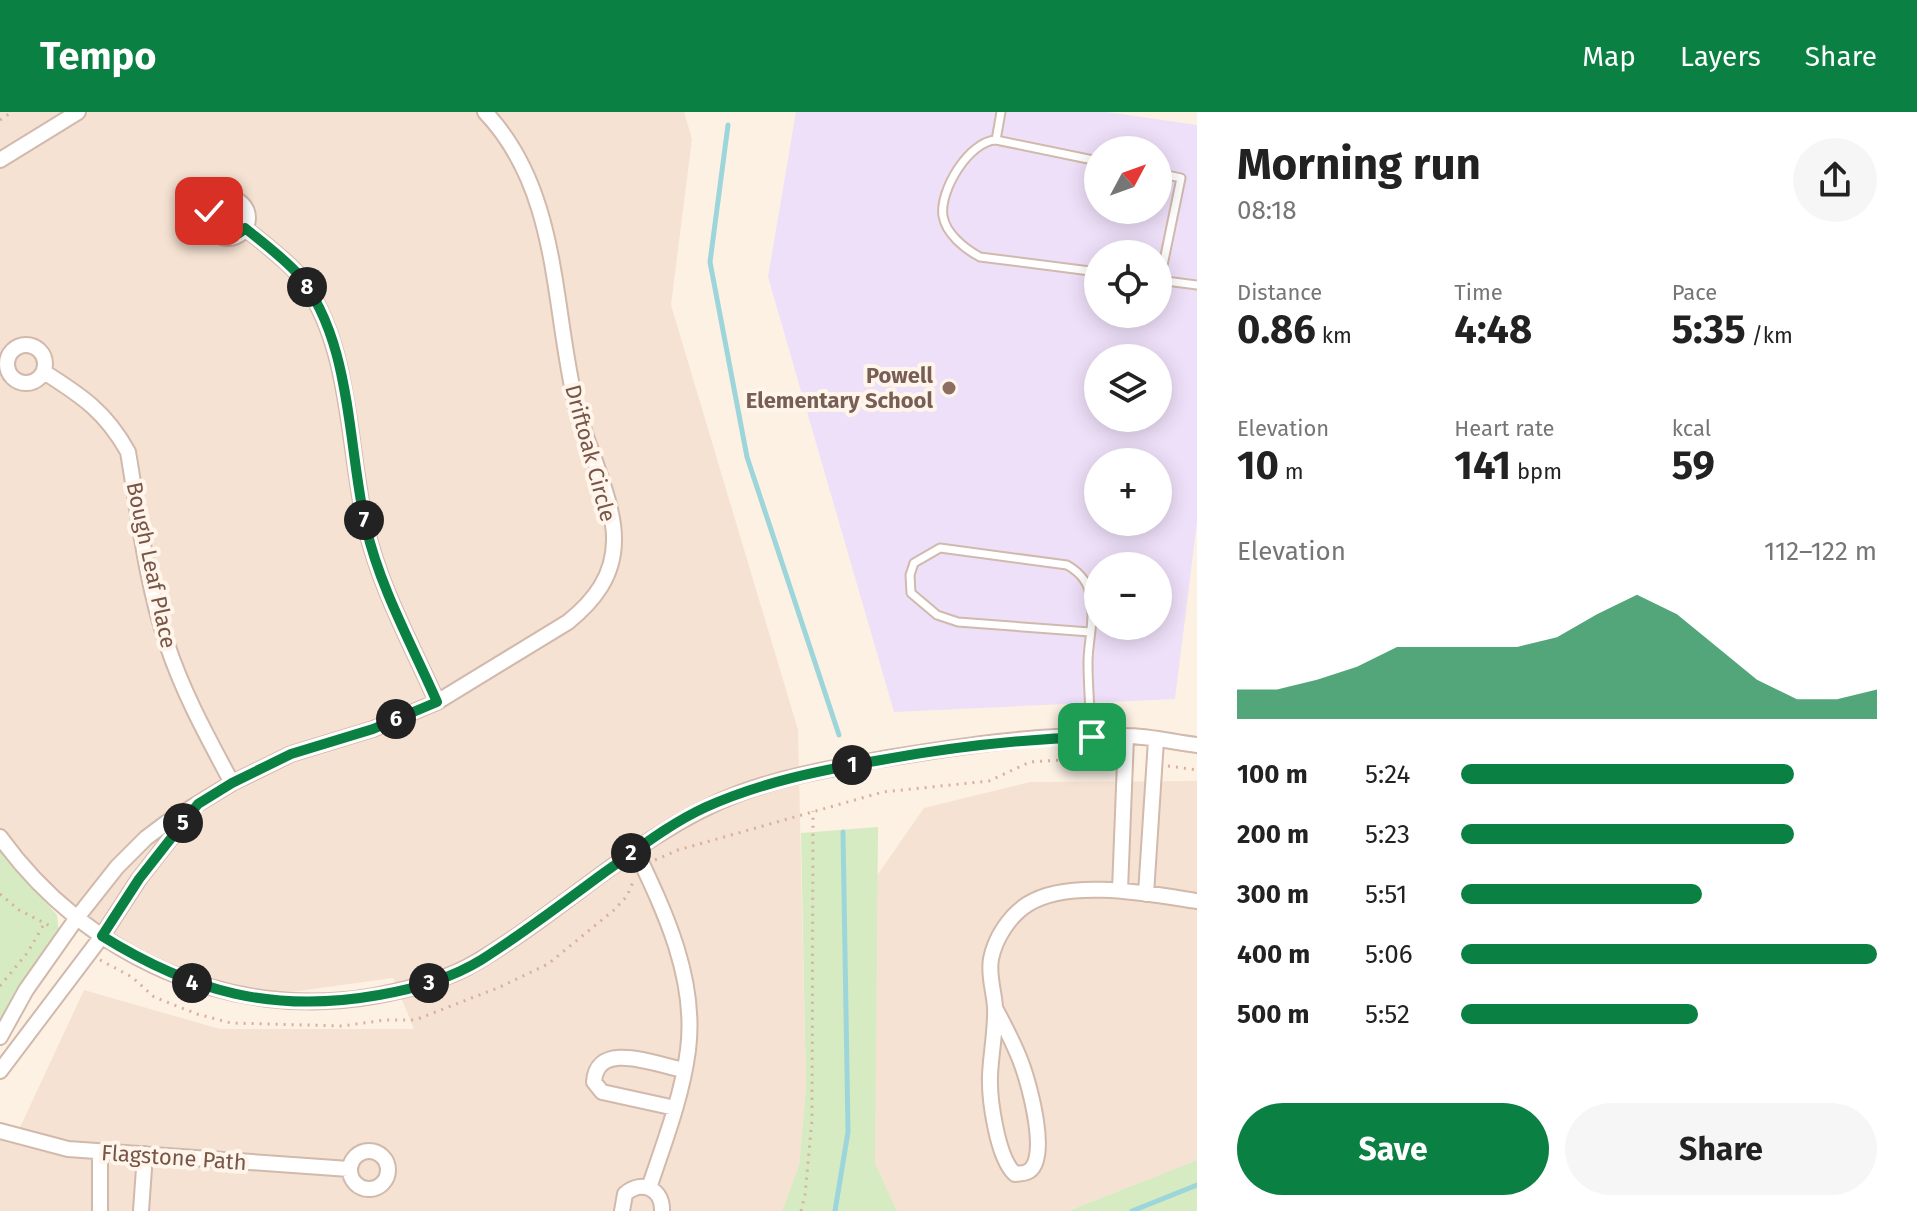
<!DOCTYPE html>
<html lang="en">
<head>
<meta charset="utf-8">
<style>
	:root { --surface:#fff; --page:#f6f6f6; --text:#222; --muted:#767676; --accent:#0b8043 }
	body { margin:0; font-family:"Fira Sans",sans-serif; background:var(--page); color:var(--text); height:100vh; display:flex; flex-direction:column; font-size:30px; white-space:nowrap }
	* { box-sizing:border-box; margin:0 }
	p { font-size:26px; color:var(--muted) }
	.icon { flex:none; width:44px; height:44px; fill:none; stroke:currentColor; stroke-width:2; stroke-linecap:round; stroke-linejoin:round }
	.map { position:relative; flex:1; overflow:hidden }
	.sheet { display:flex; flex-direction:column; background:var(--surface); width:720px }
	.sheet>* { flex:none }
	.needle { width:52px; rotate:49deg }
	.tools { position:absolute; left:1084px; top:24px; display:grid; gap:16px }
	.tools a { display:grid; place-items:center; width:88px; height:88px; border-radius:50%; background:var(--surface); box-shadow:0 4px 20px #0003; font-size:40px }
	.pin { position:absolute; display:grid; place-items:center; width:68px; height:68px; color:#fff; margin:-34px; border-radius:16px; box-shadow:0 4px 12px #0006 }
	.km { position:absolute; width:40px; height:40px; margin:-20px; border-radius:50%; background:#222; color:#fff; font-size:22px; line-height:40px; text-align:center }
	.round { display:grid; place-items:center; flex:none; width:84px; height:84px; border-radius:42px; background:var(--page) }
	.overview { display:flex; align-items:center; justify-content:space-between; height:136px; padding:0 40px }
	h1 { font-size:44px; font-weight:700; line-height:60px }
	.stats { display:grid; grid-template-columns:repeat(3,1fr); gap:12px; height:136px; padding:8px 40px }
	.stats div { display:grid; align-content:center }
	.stats b { font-size:40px; font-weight:700 }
	.stats small { font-size:22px; font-weight:400 }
	.stats p { font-size:22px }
	.chart { height:224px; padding:16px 40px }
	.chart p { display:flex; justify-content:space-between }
	.chart svg { width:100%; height:144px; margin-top:8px; fill:var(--accent); opacity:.7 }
	.action { display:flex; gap:16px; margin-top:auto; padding:16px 40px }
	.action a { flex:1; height:92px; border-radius:48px; background:var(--accent); color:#fff; font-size:32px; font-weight:700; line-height:92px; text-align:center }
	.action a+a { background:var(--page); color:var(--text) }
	ul { padding:0 40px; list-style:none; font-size:26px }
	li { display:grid; grid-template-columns:128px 96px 1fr; align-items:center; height:60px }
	li i { height:20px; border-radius:10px; background:var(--accent) }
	header { display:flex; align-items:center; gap:48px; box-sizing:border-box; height:112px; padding:0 40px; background:var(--accent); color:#fff }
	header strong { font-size:38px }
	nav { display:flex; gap:44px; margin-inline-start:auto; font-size:28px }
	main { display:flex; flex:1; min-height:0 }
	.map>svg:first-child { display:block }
	.residential { fill:#f5e2d2 }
	.education { fill:#eee0f9; fill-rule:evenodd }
	.green { fill:#d6ebc2 }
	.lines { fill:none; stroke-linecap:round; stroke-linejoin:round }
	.stream { stroke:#9dd6da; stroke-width:5 }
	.lane-casing { stroke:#d1b9ac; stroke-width:11 }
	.street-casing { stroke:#d1b9ac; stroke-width:18 }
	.path { stroke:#d9af9d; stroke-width:3; stroke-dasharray:2 6; stroke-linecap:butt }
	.lane { stroke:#fff; stroke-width:7 }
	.street { stroke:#fff; stroke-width:14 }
	.route-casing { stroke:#fff; stroke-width:16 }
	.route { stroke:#0b8043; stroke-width:10 }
	.education-dot { fill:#8d6e63; stroke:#fff5eb; stroke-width:3 }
	.labels { text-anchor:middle; stroke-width:8; stroke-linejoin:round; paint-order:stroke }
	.education-label { font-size:22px; font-weight:bold; fill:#785e54; stroke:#fff5eb; text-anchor:end }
	.street-label { font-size:22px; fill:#775548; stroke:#fff5eb }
</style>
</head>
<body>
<header>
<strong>Tempo</strong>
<nav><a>Map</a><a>Layers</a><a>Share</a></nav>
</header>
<main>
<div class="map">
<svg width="1197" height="1099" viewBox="0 0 1197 1099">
	<rect width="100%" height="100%" fill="#fdf1e4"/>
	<!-- residential -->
	<path class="residential" d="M0 0H684L692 27 671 193 798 618 806 977 799 1055 782 1099H0V1019L16 1024 84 878 220 917H414L393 866 291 880 219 878 102 824 0 725Z
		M1197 669V1048L1068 1099H897L875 1051 876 765 924 696 1030 670Z"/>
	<!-- education -->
	<path class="education" d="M796 0H1107L1197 13V410L1175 587 894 600 768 165ZM1098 38H1158V98H1098ZM1098 142H1158V202H1098ZM1098 246H1158V306H1098ZM1098 350H1158V410H1098ZM1098 454H1158V514H1098Z"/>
	<!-- green -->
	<path class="green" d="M878 715 875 1051 897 1099H782L799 1054 806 977 801 721Z
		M0 739 57 803 59 821 17 879 0 909Z
		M1197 1048V1099H1068Z"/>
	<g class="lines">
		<!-- stream -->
		<path class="stream" d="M728 13 710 150 747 345 839 623
			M835 1099 848 1020 843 720
			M1132 1099 1197 1073"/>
		<defs>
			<path id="lane" d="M996 28 1001 0
				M1098 49 996 28C969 29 939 79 943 104 946 122 965 137 980 145L1098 160
				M1158 61 1181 66 1160 168
				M1158 168 1197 173
				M1090 520 958 510 937 503 911 481 910 463 914 451 940 436 1067 453C1081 461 1089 471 1091 487 1095 507 1088 530 1088 550 1088 575 1090 600 1092 625"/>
			<path id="street" d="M0 48 78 0
				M208 106a20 20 0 1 1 40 0a20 20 0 1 1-40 0Z
				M245 116C262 130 281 144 296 160 352 227 347 333 366 415 380 476 412 533 437 590
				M7 252a19 19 0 1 1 38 0a19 19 0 1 1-38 0Z
				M44 260C82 284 106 300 128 340 139 404 146 471 167 532 183 581 208 626 232 671
				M0 725C85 843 229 910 374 884 411 877 448 868 480 848 569 795 642 718 740 681 786 664 834 656 882 647 962 634 1044 621 1125 624 1149 624 1173 630 1197 633
				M635 737C665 800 697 867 688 938 682 985 664 1031 649 1076
				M1120 778 1126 624
				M1146 782 1156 628
				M995 896C1005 915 1015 933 1022 953 1029 972 1051 1050 1027 1060 1023 1062 1019 1061 1015 1062 997 1046 989 986 990 963 991 941 996 917 995 895 994 879 988 863 991 847 995 826 1010 803 1028 792 1069 766 1151 782 1197 789
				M0 925 26 878 76 807 117 755 146 726 166 711 232 671 291 642 373 617 437 590 568 510C594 489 614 464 614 428 615 390 586 332 576 293 552 193 560 79 485 0
				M0 959 102 824 139 767 192 699
				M675 996 602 980 594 970C597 927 656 953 684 958
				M0 1019 68 1037 349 1057
				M350 1058a19 19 0 1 1 38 0a19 19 0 1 1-38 0Z
				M100 1040V1099
				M141 1099 145 1042
				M622 1099 625 1082C642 1067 663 1077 662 1099"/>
		</defs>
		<!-- lane casing -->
		<use href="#lane" class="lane-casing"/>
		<!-- street casing -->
		<use href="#street" class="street-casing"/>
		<!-- path -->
		<path class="path" d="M0 8 12 0
			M1168 654 1197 658
			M655 748 678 738 883 680 989 669 1030 650 1090 646 1112 648
			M0 782 19 798 54 816
			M100 848 132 865 154 885 197 902 231 911 342 914 385 908H415L500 875 548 852 614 798 627 784 633 770
			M0 874 28 840 44 812
			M801 1099 805 1083 812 1008 813 699"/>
		<!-- lane -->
		<use href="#lane" class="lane"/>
		<!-- street -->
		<use href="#street" class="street"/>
	</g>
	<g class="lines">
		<defs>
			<path id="route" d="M209 99C206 122 229 134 245 116 262 130 281 144 296 160 353 227 347 333 366 415 380 476 412 533 437 590L373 617 291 642 232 671 198 692 139 767 102 824C192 880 273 902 379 883 414 877 450 867 481 848 524 821 564 790 605 760 638 737 669 712 706 695 762 670 821 658 881 648 951 635 1020 627 1092 625"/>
		</defs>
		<!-- route casing -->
		<use href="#route" class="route-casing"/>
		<!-- route -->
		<use href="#route" class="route"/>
	</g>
	<!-- markers -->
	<circle class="education-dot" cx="949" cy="276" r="8"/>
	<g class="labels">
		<!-- education labels -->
		<g class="education-label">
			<text x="933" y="271">Powell<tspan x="933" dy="25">Elementary School</tspan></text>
		</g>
		<!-- street labels -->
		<g class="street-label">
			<text transform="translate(591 341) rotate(75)" y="8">Driftoak Circle</text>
			<text transform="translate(152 453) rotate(78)" y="8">Bough Leaf Place</text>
			<text transform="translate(174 1045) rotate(4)" y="8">Flagstone Path</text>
		</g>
	</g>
</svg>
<div class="tools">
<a><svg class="needle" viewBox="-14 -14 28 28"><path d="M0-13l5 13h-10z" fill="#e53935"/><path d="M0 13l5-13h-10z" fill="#767676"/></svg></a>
<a><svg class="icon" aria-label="locate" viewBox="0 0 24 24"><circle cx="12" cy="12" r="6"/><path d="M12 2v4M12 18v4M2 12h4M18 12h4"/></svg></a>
<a><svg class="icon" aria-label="layers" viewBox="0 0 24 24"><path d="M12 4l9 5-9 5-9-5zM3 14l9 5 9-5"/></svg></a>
<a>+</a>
<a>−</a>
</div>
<div class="pin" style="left:1092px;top:625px;background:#1e9e55"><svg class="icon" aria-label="arrive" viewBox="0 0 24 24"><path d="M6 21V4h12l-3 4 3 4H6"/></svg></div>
<div class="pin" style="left:209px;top:99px;background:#d93025"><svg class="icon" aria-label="check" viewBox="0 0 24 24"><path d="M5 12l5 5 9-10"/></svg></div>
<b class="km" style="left:852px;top:653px">1</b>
<b class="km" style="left:631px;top:741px">2</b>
<b class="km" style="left:429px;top:871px">3</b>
<b class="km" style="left:192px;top:871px">4</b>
<b class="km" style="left:183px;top:711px">5</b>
<b class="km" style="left:396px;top:607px">6</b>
<b class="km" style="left:364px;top:408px">7</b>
<b class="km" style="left:307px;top:175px">8</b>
</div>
<section class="sheet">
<div class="overview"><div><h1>Morning run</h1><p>08:18</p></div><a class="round"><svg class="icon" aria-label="share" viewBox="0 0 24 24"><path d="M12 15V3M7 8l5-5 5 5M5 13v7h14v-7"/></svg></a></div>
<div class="stats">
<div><p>Distance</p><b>0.86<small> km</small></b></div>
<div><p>Time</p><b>4:48</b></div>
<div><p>Pace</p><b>5:35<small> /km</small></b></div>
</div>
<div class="stats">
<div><p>Elevation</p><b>10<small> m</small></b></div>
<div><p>Heart rate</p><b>141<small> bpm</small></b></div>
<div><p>kcal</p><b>59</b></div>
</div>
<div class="chart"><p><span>Elevation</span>112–122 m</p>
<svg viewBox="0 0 160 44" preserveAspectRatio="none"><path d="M0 44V35L10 35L20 32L30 28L40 22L50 22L60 22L70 22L80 19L90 12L100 6L110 12L120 22L130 32L140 38L150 38L160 35V44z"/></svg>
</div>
<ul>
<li><b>100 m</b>5:24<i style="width:80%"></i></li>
<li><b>200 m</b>5:23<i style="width:80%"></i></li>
<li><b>300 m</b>5:51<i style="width:58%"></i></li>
<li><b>400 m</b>5:06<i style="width:100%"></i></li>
<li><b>500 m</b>5:52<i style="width:57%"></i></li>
</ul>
<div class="action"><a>Save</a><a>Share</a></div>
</section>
</main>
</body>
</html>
